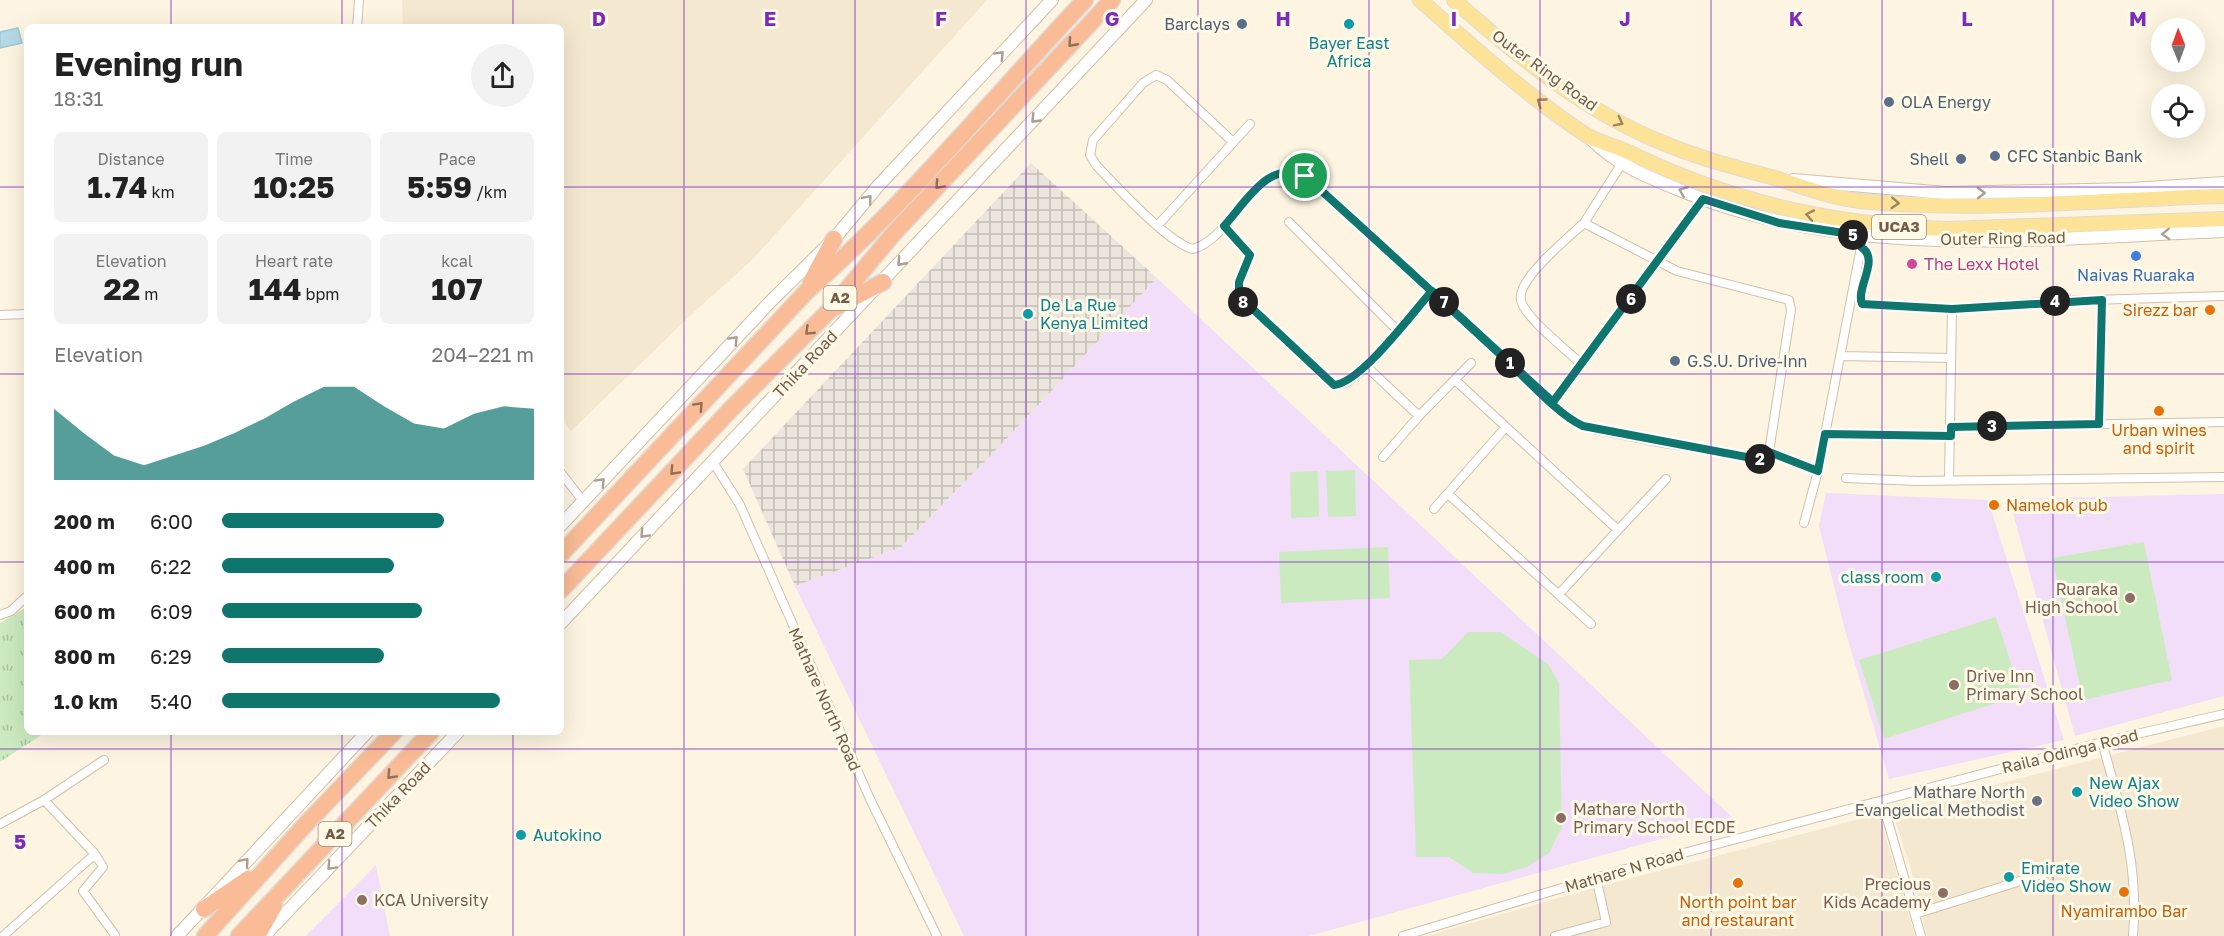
<!DOCTYPE html>
<html lang="en">
<head>
<meta charset="utf-8">
<style>
	:root { --surface:#fff; --page:#f2f2f2; --text:#222; --muted:#767676; --accent:#0f766e }
	body { margin:0; font-family:"Golos Text",sans-serif; background:var(--page); color:var(--text); height:100vh; display:flex; flex-direction:column; font-size:22px; white-space:nowrap }
	* { box-sizing:border-box; margin:0 }
	p { font-size:20px; color:var(--muted) }
	.icon { flex:none; width:33px; height:33px; fill:none; stroke:currentColor; stroke-width:2; stroke-linecap:round; stroke-linejoin:round }
	.map { position:relative; flex:1; overflow:hidden }
	.details { position:absolute; left:24px; top:24px; width:540px; height:711px; display:flex; flex-direction:column; background:var(--surface); border-radius:9px; box-shadow:0 6px 24px #0002 }
	.details>* { flex:none }
	.needle { width:39px; rotate:359deg }
	.controls { position:absolute; left:2151px; top:18px; display:grid; gap:12px }
	.controls a { display:grid; place-items:center; width:54px; height:54px; border-radius:50%; background:var(--surface); box-shadow:0 6px 24px #0002; font-size:30px }
	.pin { position:absolute; display:grid; place-items:center; width:51px; height:51px; color:#fff; margin:-26px; border:3px solid #fff; border-radius:50%; box-shadow:0 2px 6px #0007 }
	.km { position:absolute; width:30px; height:30px; margin:-15px; border-radius:50%; background:#222; color:#fff; font-size:16px; line-height:30px; text-align:center }
	.round { display:grid; place-items:center; flex:none; width:63px; height:63px; border-radius:32px; background:var(--page) }
	.summary { display:flex; align-items:center; justify-content:space-between; height:102px; padding:0 30px }
	h1 { font-size:33px; font-weight:700; line-height:45px }
	.metrics { display:grid; grid-template-columns:repeat(3,1fr); gap:9px; height:102px; padding:6px 30px }
	.metrics div { display:grid; align-content:center; border-radius:9px; background:var(--page); text-align:center }
	.metrics b { font-size:30px; font-weight:700 }
	.metrics small { font-size:16px; font-weight:400 }
	.metrics p { font-size:16px }
	.chart { height:168px; padding:12px 30px }
	.chart p { display:flex; justify-content:space-between }
	.chart svg { width:100%; height:108px; margin-top:6px; fill:var(--accent); opacity:.7 }
	ul { padding:0 30px; list-style:none; font-size:20px }
	li { display:grid; grid-template-columns:96px 72px 1fr; align-items:center; height:45px }
	li i { height:15px; border-radius:8px; background:var(--accent) }
	.map>svg:first-child { display:block }
	.residential { fill:#f4e8d0 }
	.industrial { fill:url(#industrial-grid) }
	.education { fill:#f2def9 }
	.grass { fill:#cceac0 }
	.park { fill:url(#park-tufts) }
	.water { fill:#b6d9e6; stroke:#9cc8d8; stroke-width:1.5 }
	.lines { fill:none; stroke-linecap:round; stroke-linejoin:round }
	.street-casing { stroke:#d0c0ab; stroke-width:10 }
	.secondary-casing { stroke:#d3c0a8; stroke-width:14 }
	.primary-casing { stroke:#e0dbd7; stroke-width:16 }
	.highway-casing { stroke:#e0dbd7; stroke-width:19 }
	.street { stroke:#fff; stroke-width:8 }
	.secondary { stroke:#fff; stroke-width:12 }
	.primary { stroke:#fde398; stroke-width:14 }
	.highway { stroke:#f9bc96; stroke-width:16 }
	.oneway { stroke:#8f7058 }
	.oneway2 { stroke:#ac9e91 }
	.oneway3 { stroke:#9d8560 }
	.route-casing { stroke:#fff; stroke-width:12 }
	.route { stroke:#0f766e; stroke-width:8 }
	.grid { fill:none; stroke:#7b2cbf; stroke-width:1.5; stroke-opacity:0.55 }
	.service-dot { fill:#5c6f8a; stroke:#fff9e8; stroke-width:2 }
	.culture-dot { fill:#0f9aa8; stroke:#fff9e8; stroke-width:2 }
	.shop-dot { fill:#3f7fe0; stroke:#fff9e8; stroke-width:2 }
	.hotel-dot { fill:#d1479c; stroke:#fff9e8; stroke-width:2 }
	.food-dot { fill:#e8710a; stroke:#fff9e8; stroke-width:2 }
	.education-dot { fill:#8d6e63; stroke:#fff9e8; stroke-width:2 }
	.worship-dot { fill:#6b7280; stroke:#fff9e8; stroke-width:2 }
	.labels { text-anchor:middle; stroke-width:6; stroke-linejoin:round; paint-order:stroke }
	.shield { fill:#fff9e8; stroke:#9e8c78; stroke-width:1.5 }
	.shield-label { font-size:15px; font-weight:bold; fill:#745d48 }
	.service-label { font-size:16px; fill:#4e5e75; stroke:#fff9e8; text-anchor:start }
	.culture-label { font-size:16px; fill:#0d838f; stroke:#fff9e8; text-anchor:start }
	.street-label { font-size:16px; fill:#745d48; stroke:#fff9e8 }
	.hotel-label { font-size:16px; fill:#b23c85; stroke:#fff9e8; text-anchor:start }
	.shop-label { font-size:16px; fill:#366cbe; stroke:#fff9e8 }
	.food-label { font-size:16px; fill:#c56008; stroke:#fff9e8 }
	.education-label { font-size:16px; fill:#785e54; stroke:#fff9e8; text-anchor:start }
	.worship-label { font-size:16px; fill:#5b616d; stroke:#fff9e8; text-anchor:end }
	.grid-label { font-size:20px; text-anchor:middle; font-weight:bold; fill:#7b2cbf; stroke:#fff9e8; stroke-width:6; stroke-linejoin:round; paint-order:stroke }
</style>
</head>
<body>
<div class="map">
<svg width="2224" height="936" viewBox="0 0 2224 936">
	<defs>
		<pattern id="industrial-grid" width="8" height="8" patternUnits="userSpaceOnUse" patternTransform="scale(1.5)"><rect width="8" height="8" fill="#ebe5dd"/><path d="M0 4h8M4 0v8" fill="none" stroke="#c3bdb5"/></pattern>
		<pattern id="park-tufts" width="24" height="20" patternUnits="userSpaceOnUse" patternTransform="scale(1.5)"><rect width="24" height="20" fill="#cceac0"/><path d="M3 7l-1-3M5 7V3M7 7l1-3M15 17l-1-3M17 17v-4M19 17l1-3" fill="none" stroke="#aac19e"/></pattern>
	</defs>
	<rect width="100%" height="100%" fill="#fdf5e1"/>
	<!-- residential -->
	<path class="residential" d="M402 0H987L752 260 694 312 571 431 561 417V27H403Z
		M2224 726V936H1927L1910 866 1892 811Z
		M1879 814 1915 936H1427L1593 888Z"/>
	<!-- industrial -->
	<path class="industrial" d="M1031 163 1157 278 1002 444 900 548 795 586 743 469Z"/>
	<!-- education -->
	<path class="education" d="M1157 278 1734 819 1309 936H964L795 586 900 548 1002 444Z
		M1826 493 1988 500 2064 740 1889 779 1845 630 1819 526Z
		M2224 494V696L2075 736 2009 499Z
		M376 865 390 936H306Z"/>
	<!-- grass -->
	<path class="grass" d="M1355 470 1356 516 1328 517 1326 471Z
		M1318 471 1319 517 1291 518 1290 472Z
		M2144 542 2172 680 2083 700 2052 558Z
		M1388 547 1390 598 1281 603 1279 552Z
		M1996 617 2021 695 1884 739 1859 660Z
		M1468 632H1501L1548 664 1559 683 1562 827 1549 853 1527 867 1503 874 1473 873 1449 857H1416L1409 660 1442 659Z"/>
	<!-- park -->
	<path class="park" d="M27 607V732H46L0 762V623Z"/>
	<!-- water -->
	<path class="water" d="M18 28 22 43 0 48V32Z"/>
	<g class="lines">
		<defs>
			<path id="street" d="M357 27 359 0
				M1233 142 1167 80 1156 75 1143 83 1093 140 1090 155 1096 165C1115 185 1168 243 1193 249 1236 237 1255 153 1305 176L1573 422 1593 429 1658 442 1764 459 1769 452 1791 310 1789 300 1677 271 1584 223 1622 163
				M1289 222 1397 330
				M1158 225 1250 124
				M1224 226 1250 255 1239 282V296L1334 385 1346 383 1367 367 1432 291
				M1861 247 1866 250C1875 267 1855 288 1862 304L1952 309 2058 301 2224 296
				M0 315 27 314
				M1840 356 1951 358
				M1581 364C1568 351 1524 317 1521 300 1516 280 1569 237 1584 223
				M1367 367 1419 416
				M1455 380 1618 530 1559 594
				M1553 402 1703 199
				M2099 424 2102 300
				M1951 427 2224 422
				M1825 434 1951 436
				M1769 452 1818 471
				M1383 457 1419 416 1471 363
				M713 462 740 505 870 799 937 936
				M561 473 583 501
				M1846 478 1917 481 2224 477
				M1949 479 1952 309
				M1448 494 1591 624
				M1434 509 1505 428
				M1804 523 1818 471 1862 242
				M1618 530 1666 479
				M0 615 11 611 27 596
				M2102 742C2121 811 2139 862 2133 936
				M1882 801 1921 936
				M0 824 44 800
				M95 854 103 867 83 891 115 935
				M1915 914 2062 868
				M3 936 95 854 44 800 104 760
				M1403 936 1642 864 2102 742 2224 714
				M1555 936 1606 922 1596 877"/>
			<path id="secondary" d="M1592 140C1617 165 1650 178 1682 191 1854 262 2043 238 2224 231
				M1793 180 1946 193 2132 189 2224 183
				M561 525 770 302 834 239 878 186 1052 0
				M561 623 1146 0
				M177 936 367 732
				M264 936 458 732"/>
			<path id="primary" d="M1420 0C1473 47 1526 95 1586 135 1598 142 1615 146 1628 152 1730 202 1834 225 1947 229L2224 219
				M1454 0C1517 56 1584 111 1663 143 1699 158 1737 168 1775 178 1807 188 1837 200 1871 202 1988 212 2107 199 2224 196"/>
			<path id="highway" d="M811 282 834 239
				M836 307 883 282
				M561 554 807 291C907 203 994 97 1085 0
				M561 590 732 408 830 310 894 233 1112 0
				M204 909 248 879
				M205 936 305 825 394 732
				M239 936 431 732
				M257 936 274 906"/>
		</defs>
		<!-- street casing -->
		<use href="#street" class="street-casing"/>
		<!-- secondary casing -->
		<use href="#secondary" class="secondary-casing"/>
		<!-- primary casing -->
		<use href="#primary" class="primary-casing"/>
		<!-- highway casing -->
		<use href="#highway" class="highway-casing"/>
		<!-- street -->
		<use href="#street" class="street"/>
		<!-- secondary -->
		<use href="#secondary" class="secondary"/>
		<!-- primary -->
		<use href="#primary" class="primary"/>
		<!-- highway -->
		<use href="#highway" class="highway"/>
	</g>
	<!-- one-way arrows -->
	<defs><path id="oneway-chevron" d="M-2-3.5L2.5 0L-2 3.5" fill="none" stroke-width="1.6" stroke-linecap="round" stroke-linejoin="round" transform="scale(1.5)"/></defs>
	<g class="oneway">
		<use href="#oneway-chevron" transform="translate(1072 43) rotate(132)"/>
		<use href="#oneway-chevron" transform="translate(939 185) rotate(133)"/>
		<use href="#oneway-chevron" transform="translate(809 331) rotate(136)"/>
		<use href="#oneway-chevron" transform="translate(699 406) rotate(-47)"/>
		<use href="#oneway-chevron" transform="translate(674 471) rotate(133)"/>
		<use href="#oneway-chevron" transform="translate(391 775) rotate(133)"/>
	</g>
	<g class="oneway2">
		<use href="#oneway-chevron" transform="translate(1000 55) rotate(-47)"/>
		<use href="#oneway-chevron" transform="translate(1035 119) rotate(134)"/>
		<use href="#oneway-chevron" transform="translate(1683 191) rotate(-158)"/>
		<use href="#oneway-chevron" transform="translate(1981 193)"/>
		<use href="#oneway-chevron" transform="translate(868 199) rotate(-50)"/>
		<use href="#oneway-chevron" transform="translate(2166 234) rotate(178)"/>
		<use href="#oneway-chevron" transform="translate(901 262) rotate(132)"/>
		<use href="#oneway-chevron" transform="translate(734 340) rotate(-47)"/>
		<use href="#oneway-chevron" transform="translate(601 482) rotate(-47)"/>
		<use href="#oneway-chevron" transform="translate(644 534) rotate(133)"/>
		<use href="#oneway-chevron" transform="translate(245 862) rotate(-49)"/>
		<use href="#oneway-chevron" transform="translate(331 866) rotate(133)"/>
	</g>
	<g class="oneway3">
		<use href="#oneway-chevron" transform="translate(1541 102) rotate(-144)"/>
		<use href="#oneway-chevron" transform="translate(1619 122) rotate(27)"/>
		<use href="#oneway-chevron" transform="translate(1895 203) rotate(3)"/>
		<use href="#oneway-chevron" transform="translate(1810 215) rotate(-169)"/>
	</g>
	<g class="lines">
		<defs>
			<path id="route" d="M1305 176C1372 236 1438 297 1504 358 1525 377 1559 416 1583 426L1757 459 1766 458 1769 452 1818 471 1825 434 1951 436V427L2099 424 2102 300 1952 309 1862 304C1855 288 1881 259 1861 247L1863 236 1779 223 1703 199 1553 402 1432 291C1412 313 1361 383 1334 385L1239 296V282L1250 255 1224 226C1246 202 1269 159 1305 176"/>
		</defs>
		<!-- route casing -->
		<use href="#route" class="route-casing"/>
		<!-- route -->
		<use href="#route" class="route"/>
	</g>
	<!-- grid -->
	<path class="grid" d="M171 0V27M342 0V27M513 0V27M684 0V936M855 0V936M1026 0V936M1198 0V936M1369 0V936M1540 0V936M1711 0V936M1882 0V936M2053 0V936M0 187H27M561 187H2224M0 374H27M561 374H2224M0 562H27M561 562H2224M171 732V936M342 732V936M513 732V936M0 749H2224"/>
	<!-- markers -->
	<g class="service-dot">
		<circle cx="1242" cy="24" r="6"/>
		<circle cx="1889" cy="102" r="6"/>
		<circle cx="1995" cy="156" r="6"/>
		<circle cx="1961" cy="159" r="6"/>
		<circle cx="1675" cy="361" r="6"/>
	</g>
	<g class="culture-dot">
		<circle cx="1349" cy="24" r="6"/>
		<circle cx="1028" cy="314" r="6"/>
		<circle cx="1936" cy="577" r="6"/>
		<circle cx="2077" cy="792" r="6"/>
		<circle cx="521" cy="835" r="6"/>
		<circle cx="2009" cy="877" r="6"/>
	</g>
	<circle class="shop-dot" cx="2136" cy="256" r="6"/>
	<circle class="hotel-dot" cx="1912" cy="264" r="6"/>
	<g class="food-dot">
		<circle cx="2210" cy="310" r="6"/>
		<circle cx="2159" cy="411" r="6"/>
		<circle cx="1994" cy="505" r="6"/>
		<circle cx="1738" cy="883" r="6"/>
		<circle cx="2124" cy="892" r="6"/>
	</g>
	<g class="education-dot">
		<circle cx="2130" cy="598" r="6"/>
		<circle cx="1954" cy="685" r="6"/>
		<circle cx="1561" cy="818" r="6"/>
		<circle cx="1943" cy="893" r="6"/>
		<circle cx="362" cy="900" r="6"/>
	</g>
	<circle class="worship-dot" cx="2037" cy="801" r="6"/>
	<g class="labels">
		<!-- shield labels -->
		<g class="shield">
			<rect x="1872" y="215" width="54" height="24" rx="4.5"/>
			<rect x="823.5" y="286" width="33" height="24" rx="4.5"/>
			<rect x="318.5" y="822" width="33" height="24" rx="4.5"/>
		</g>
		<g class="shield-label">
			<text x="1899" y="232">UCA3</text>
			<text x="840" y="303">A2</text>
			<text x="335" y="839">A2</text>
		</g>
		<!-- service labels -->
		<g class="service-label">
			<text x="1230" y="30" text-anchor="end">Barclays</text>
			<text x="1901" y="108">OLA Energy</text>
			<text x="2007" y="162">CFC Stanbic Bank</text>
			<text x="1949" y="165" text-anchor="end">Shell</text>
			<text x="1687" y="367">G.S.U. Drive-Inn</text>
		</g>
		<!-- culture labels -->
		<g class="culture-label">
			<text x="1349" y="49" text-anchor="middle">Bayer East<tspan x="1349" dy="18">Africa</tspan></text>
			<text x="1040" y="311">De La Rue<tspan x="1040" dy="18">Kenya Limited</tspan></text>
			<text x="1924" y="583" text-anchor="end">class room</text>
			<text x="2089" y="789">New Ajax<tspan x="2089" dy="18">Video Show</tspan></text>
			<text x="533" y="841">Autokino</text>
			<text x="2021" y="874">Emirate<tspan x="2021" dy="18">Video Show</tspan></text>
		</g>
		<!-- street labels -->
		<g class="street-label">
			<text transform="translate(1545 70) rotate(36)" y="6">Outer Ring Road</text>
			<text transform="translate(2003 238) rotate(-1)" y="6">Outer Ring Road</text>
			<text transform="translate(805 364) rotate(-47)" y="6">Thika Road</text>
			<text transform="translate(825 699) rotate(66)" y="6">Mathare North Road</text>
			<text transform="translate(2070 751) rotate(-14)" y="6">Raila Odinga Road</text>
			<text transform="translate(398 795) rotate(-46)" y="6">Thika Road</text>
			<text transform="translate(1624 870) rotate(-16)" y="6">Mathare N Road</text>
		</g>
		<!-- hotel labels -->
		<g class="hotel-label">
			<text x="1924" y="270">The Lexx Hotel</text>
		</g>
		<!-- shop labels -->
		<g class="shop-label">
			<text x="2136" y="281">Naivas Ruaraka</text>
		</g>
		<!-- food labels -->
		<g class="food-label">
			<text x="2198" y="316" text-anchor="end">Sirezz bar</text>
			<text x="2159" y="436">Urban wines<tspan x="2159" dy="18">and spirit</tspan></text>
			<text x="2006" y="511" text-anchor="start">Namelok pub</text>
			<text x="1738" y="908">North point bar<tspan x="1738" dy="18">and restaurant</tspan></text>
			<text x="2124" y="917">Nyamirambo Bar</text>
		</g>
		<!-- education labels -->
		<g class="education-label">
			<text x="2118" y="595" text-anchor="end">Ruaraka<tspan x="2118" dy="18">High School</tspan></text>
			<text x="1966" y="682">Drive Inn<tspan x="1966" dy="18">Primary School</tspan></text>
			<text x="1573" y="815">Mathare North<tspan x="1573" dy="18">Primary School ECDE</tspan></text>
			<text x="1931" y="890" text-anchor="end">Precious<tspan x="1931" dy="18">Kids Academy</tspan></text>
			<text x="374" y="906">KCA University</text>
		</g>
		<!-- worship labels -->
		<g class="worship-label">
			<text x="2025" y="798">Mathare North<tspan x="2025" dy="18">Evangelical Methodist</tspan></text>
		</g>
	</g>
	<g class="grid-label">
		<text x="599" y="26">D</text>
		<text x="770" y="26">E</text>
		<text x="941" y="26">F</text>
		<text x="1112" y="26">G</text>
		<text x="1283" y="26">H</text>
		<text x="1454" y="26">I</text>
		<text x="1625" y="26">J</text>
		<text x="1796" y="26">K</text>
		<text x="1967" y="26">L</text>
		<text x="2138" y="26">M</text>
		<text x="20" y="849">5</text>
	</g>
</svg>
<div class="controls">
<a><svg class="needle" viewBox="-14 -14 28 28"><path d="M0-13l5 13h-10z" fill="#e53935"/><path d="M0 13l5-13h-10z" fill="#767676"/></svg></a>
<a><svg class="icon" aria-label="locate" viewBox="0 0 24 24"><circle cx="12" cy="12" r="6"/><path d="M12 2v4M12 18v4M2 12h4M18 12h4"/></svg></a>
</div>
<div class="pin" style="left:1305px;top:176px;background:#1e9e55"><svg class="icon" aria-label="arrive" viewBox="0 0 24 24"><path d="M6 21V4h12l-3 4 3 4H6"/></svg></div>
<b class="km" style="left:1510px;top:363px">1</b>
<b class="km" style="left:1760px;top:459px">2</b>
<b class="km" style="left:1992px;top:426px">3</b>
<b class="km" style="left:2055px;top:301px">4</b>
<b class="km" style="left:1853px;top:235px">5</b>
<b class="km" style="left:1631px;top:299px">6</b>
<b class="km" style="left:1444px;top:302px">7</b>
<b class="km" style="left:1243px;top:302px">8</b>
<section class="details">
<div class="summary"><div><h1>Evening run</h1><p>18:31</p></div><a class="round"><svg class="icon" aria-label="share" viewBox="0 0 24 24"><path d="M12 15V3M7 8l5-5 5 5M5 13v7h14v-7"/></svg></a></div>
<div class="metrics">
<div><p>Distance</p><b>1.74<small> km</small></b></div>
<div><p>Time</p><b>10:25</b></div>
<div><p>Pace</p><b>5:59<small> /km</small></b></div>
</div>
<div class="metrics">
<div><p>Elevation</p><b>22<small> m</small></b></div>
<div><p>Heart rate</p><b>144<small> bpm</small></b></div>
<div><p>kcal</p><b>107</b></div>
</div>
<div class="chart"><p><span>Elevation</span>204–221 m</p>
<svg viewBox="0 0 160 44" preserveAspectRatio="none"><path d="M0 44V15L10 25L20 34L30 38L40 34L50 30L60 25L70 19L80 12L90 6L100 6L110 14L120 21L130 23L140 17L150 14L160 15V44z"/></svg>
</div>
<ul>
<li><b>200 m</b>6:00<i style="width:71%"></i></li>
<li><b>400 m</b>6:22<i style="width:55%"></i></li>
<li><b>600 m</b>6:09<i style="width:64%"></i></li>
<li><b>800 m</b>6:29<i style="width:52%"></i></li>
<li><b>1.0 km</b>5:40<i style="width:89%"></i></li>
</ul>
</section>
</div>
</body>
</html>
